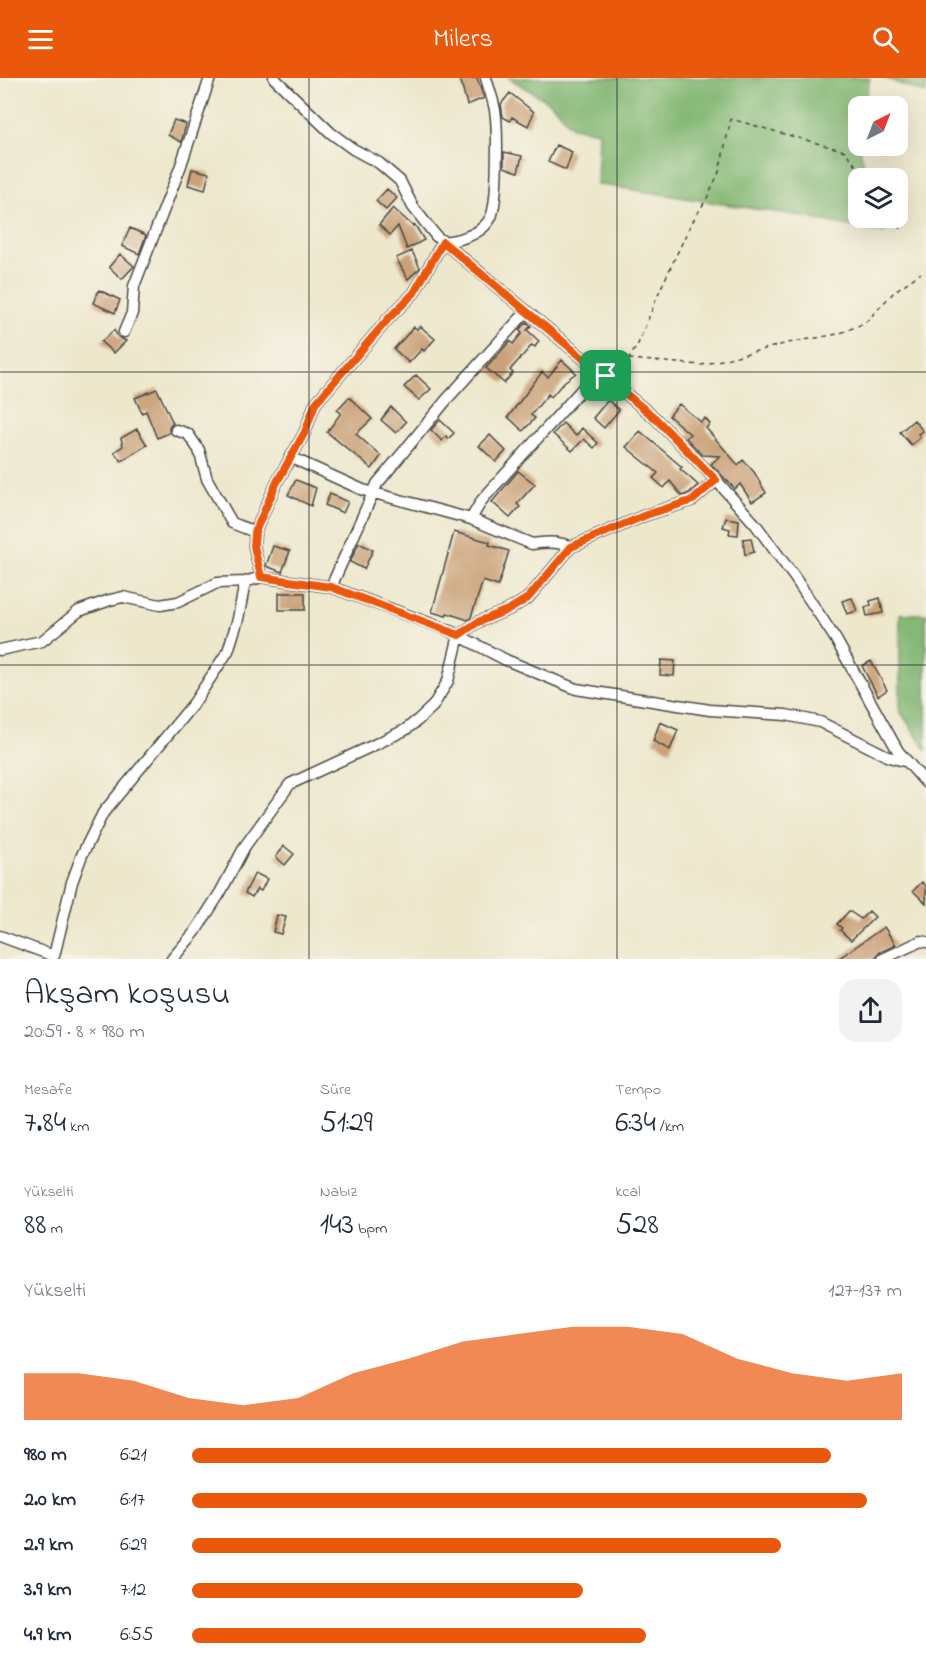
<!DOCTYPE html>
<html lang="tr">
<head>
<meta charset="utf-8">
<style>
	:root { --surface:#fff; --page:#f2f2f3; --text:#1f2937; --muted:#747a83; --accent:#ea580c }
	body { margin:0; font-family:"Indie Flower",sans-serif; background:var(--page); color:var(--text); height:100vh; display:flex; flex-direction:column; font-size:22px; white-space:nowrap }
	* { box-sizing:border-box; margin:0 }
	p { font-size:20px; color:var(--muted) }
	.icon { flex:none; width:33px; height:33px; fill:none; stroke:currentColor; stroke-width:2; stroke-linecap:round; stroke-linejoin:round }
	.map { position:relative; height:881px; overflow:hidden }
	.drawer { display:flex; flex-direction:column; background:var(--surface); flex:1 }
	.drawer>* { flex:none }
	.needle { width:39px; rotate:42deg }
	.fabs { position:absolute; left:848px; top:18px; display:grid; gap:12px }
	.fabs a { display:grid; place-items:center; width:60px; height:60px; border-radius:12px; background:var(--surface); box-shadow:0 6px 24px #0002; font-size:30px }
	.pin { position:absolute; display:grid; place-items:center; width:51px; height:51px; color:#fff; margin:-26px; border-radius:12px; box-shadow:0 3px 9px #0006 }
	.round { display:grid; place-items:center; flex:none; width:63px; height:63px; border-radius:18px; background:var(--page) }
	.summary { display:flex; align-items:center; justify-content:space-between; height:102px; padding:0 24px }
	h1 { font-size:33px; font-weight:600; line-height:45px }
	.figures { display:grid; grid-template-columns:repeat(3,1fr); gap:9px; height:102px; padding:6px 24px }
	.figures div { display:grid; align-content:center }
	.figures b { font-size:30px; font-weight:600 }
	.figures small { font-size:16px; font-weight:400 }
	.figures p { font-size:16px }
	.chart { height:168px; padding:12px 24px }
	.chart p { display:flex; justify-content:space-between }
	.chart svg { width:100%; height:108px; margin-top:6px; fill:var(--accent); opacity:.7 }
	ul { padding:0 24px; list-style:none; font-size:20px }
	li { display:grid; grid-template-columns:96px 72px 1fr; align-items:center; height:45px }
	li i { height:15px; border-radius:8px; background:var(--accent) }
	header { display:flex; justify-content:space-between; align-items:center; height:78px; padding:0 24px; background:var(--accent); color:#fff; font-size:27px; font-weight:600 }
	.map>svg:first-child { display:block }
	.forest { fill:#84b874; stroke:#587250; stroke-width:1.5 }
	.building { fill:#caa178 }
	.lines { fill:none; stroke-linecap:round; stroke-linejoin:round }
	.minor-casing { stroke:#484743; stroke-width:13 }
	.path { stroke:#484743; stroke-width:1.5; stroke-dasharray:4.5 4.5; stroke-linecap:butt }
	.minor { stroke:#fff; stroke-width:10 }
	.route-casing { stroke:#fff; stroke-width:12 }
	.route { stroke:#ea580c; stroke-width:8 }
	.grid { fill:none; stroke:#2b2b2b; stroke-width:1.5; stroke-opacity:0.55 }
</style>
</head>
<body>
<header><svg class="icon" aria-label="menu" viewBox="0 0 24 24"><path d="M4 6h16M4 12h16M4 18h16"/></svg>Milers<svg class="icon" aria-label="search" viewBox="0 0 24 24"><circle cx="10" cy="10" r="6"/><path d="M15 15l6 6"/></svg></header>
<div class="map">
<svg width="926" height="881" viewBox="0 0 926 881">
	<rect width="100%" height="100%" fill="#f7f3e8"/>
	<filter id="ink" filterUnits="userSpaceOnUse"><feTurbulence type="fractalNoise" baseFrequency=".0167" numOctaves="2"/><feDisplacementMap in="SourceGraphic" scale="12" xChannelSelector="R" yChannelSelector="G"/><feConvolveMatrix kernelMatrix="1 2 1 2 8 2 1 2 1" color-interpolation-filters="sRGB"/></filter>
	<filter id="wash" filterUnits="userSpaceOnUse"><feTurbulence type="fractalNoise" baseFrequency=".008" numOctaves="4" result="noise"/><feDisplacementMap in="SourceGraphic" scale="24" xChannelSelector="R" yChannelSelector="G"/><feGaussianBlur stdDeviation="1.35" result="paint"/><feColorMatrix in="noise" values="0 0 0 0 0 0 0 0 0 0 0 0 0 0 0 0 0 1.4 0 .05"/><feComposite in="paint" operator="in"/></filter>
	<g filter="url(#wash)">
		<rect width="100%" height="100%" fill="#ede7cc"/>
		<!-- forest -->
		<path class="forest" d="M509 0H870L864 28H858L857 61 868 100H858V140H880L885 155 788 136 597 106 599 54 572 49 552 26Z
			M884 0H926V16Z
			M900 536H926V672L900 633Z"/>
		<g id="blocks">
			<!-- building -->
			<path class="building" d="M460 0H477L484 20 467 27Z
				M510 15 534 34 528 48 512 39 510 43 503 39 501 26Z
				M174 42 186 46 181 64 168 57Z
				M556 67 572 74 566 92 548 84Z
				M504 74 522 78 518 94 504 89Z
				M192 91 209 95 205 112 188 107Z
				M387 111 397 120 386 132 376 123Z
				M393 130 413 148 415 147 424 162 407 171 398 148 390 157 379 147Z
				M130 150 146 157 139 176 122 168Z
				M412 173 420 190 408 201 396 180Z
				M120 176 134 188 122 201 109 189Z
				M99 212 120 222 115 235 93 225Z
				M527 244 531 248 527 252 539 263 535 269 532 267 510 292 513 295 504 305 486 290 510 263 513 266 522 255 519 252Z
				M420 248 435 261 424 273 422 271 409 285 394 271 414 249 417 251Z
				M114 252 118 259 126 263 114 275 101 264Z
				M562 282 576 295 564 304 551 319 548 316 531 337 535 340 523 353 508 339 542 294 548 299Z
				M416 297 431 311 419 322 404 309Z
				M157 311 173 345 169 349V355L157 360 146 333 142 335 135 320Z
				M349 319 372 341 356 356 381 378 372 391 327 354 341 335 337 332Z
				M608 322 619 332 604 350 593 340Z
				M679 326 701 344 705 340 710 346 706 350 738 387 743 382 754 394 766 415 752 424 740 406 735 411 711 386 720 378 702 377 686 360 690 356 669 338Z
				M391 329 406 344 396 355 381 342Z
				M440 342 454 355 448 361 446 358 442 363 431 352Z
				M914 342 923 353 918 356 921 359 911 367 900 354Z
				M563 345 576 358 582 350 598 365 594 370 584 361 572 373 553 356Z
				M137 351 147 367 121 383 114 374 123 368 121 360Z
				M640 353 682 389 680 391 698 407 689 415 682 418 670 403 664 410 653 400 658 395 626 369Z
				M490 357 506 373 496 384 479 368Z
				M518 393 535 406 517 426 520 429 510 440 492 424Z
				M296 402 316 410 311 428 288 417Z
				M330 416 348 424 343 435 325 427Z
				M726 440 739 442 738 457 729 456 730 451 723 449Z
				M454 454 490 464 489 467 509 473 498 508 483 503 471 539 468 542 447 535 446 538 432 534Z
				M751 460 754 474 745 477 743 461Z
				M359 465 373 472 364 491 350 484Z
				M273 468 290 473 282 494 266 488Z
				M279 515H305V532H279Z
				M852 520 857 533 847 536 842 523Z
				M880 520 883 535 867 538 865 530 871 527 870 523Z
				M661 582 675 583 674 598 660 597Z
				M871 583 887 612 878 618 862 588Z
				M660 644 678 652 670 672 653 663Z
				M284 768 294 776 285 787 276 779Z
				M255 795 267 801 261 813 257 811 252 819 245 815Z
				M922 804 926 808V825L913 813Z
				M849 833 861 841 869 833 875 839 851 862 840 852 842 850 837 846Z
				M277 837 286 839 281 856 273 854Z
				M884 849 896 867 880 874 874 881H838Z"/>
		</g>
	</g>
	<g filter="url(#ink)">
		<use href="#blocks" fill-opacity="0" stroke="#484743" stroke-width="1.5"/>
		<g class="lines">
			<defs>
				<path id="minor" d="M274 0 331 55 353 71 379 85 400 103 413 129 436 158 655 340 716 402 756 447 795 500 835 560 898 673 926 705
					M124 254 132 235 134 208 180 90 210 0
					M176 352 188 356 199 372 207 401 232 445 255 454
					M290 379 363 412 471 441 532 466C544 464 559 463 571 469
					M471 441 482 422 599 292
					M261 499 254 468 255 454 277 404 305 354 315 326 389 240 414 215 443 164C461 162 482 157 491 139 498 124 498 49 495 32 493 21 489 11 486 0
					M331 509 377 406 448 320 526 234
					M0 572 42 563 79 533 110 522 123 519 160 527 178 524 217 505 245 504 261 499 331 509 448 552 506 582 576 611 710 632 786 637 820 644 889 679 908 684
					M0 858 54 878 72 804 82 777 103 735 194 625 228 573 238 541 245 504
					M172 881 195 854 220 815 245 768 290 706 374 667 405 652 418 642 433 628 448 603 459 557 478 544 510 531 528 520 571 469 646 437 693 422 716 402
					M883 881 921 863 926 864"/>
			</defs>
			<!-- minor casing -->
			<use href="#minor" class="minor-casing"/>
			<!-- path -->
			<path class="path" d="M893 140 902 152
				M629 281 702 287 788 265 838 256 865 245 895 213 921 195
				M615 294 624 289 638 266 660 212 690 148 707 120 719 94 731 41 845 73 865 100"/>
			<!-- minor -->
			<use href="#minor" class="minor"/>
		</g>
	</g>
	<g class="lines" filter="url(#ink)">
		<defs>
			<path id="route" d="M443 164 655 340 716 402 693 422 646 437 571 469 528 520 510 531 478 544 459 557 331 509 261 499 254 468 255 454 277 404 305 354 315 326 389 240 414 215Z"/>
		</defs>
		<!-- route casing -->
		<use href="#route" class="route-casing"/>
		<!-- route -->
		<use href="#route" class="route"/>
	</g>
	<!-- grid -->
	<path class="grid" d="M309 0V881M617 0V881M0 294H926M0 587H926"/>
</svg>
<div class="fabs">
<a><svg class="needle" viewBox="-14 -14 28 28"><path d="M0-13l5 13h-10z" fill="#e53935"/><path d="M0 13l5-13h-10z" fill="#747a83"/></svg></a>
<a><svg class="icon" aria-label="layers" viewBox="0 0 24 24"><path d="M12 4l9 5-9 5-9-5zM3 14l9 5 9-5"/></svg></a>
</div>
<div class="pin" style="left:606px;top:298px;background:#1e9e55"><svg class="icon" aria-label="arrive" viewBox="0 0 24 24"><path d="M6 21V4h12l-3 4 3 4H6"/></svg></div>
</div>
<section class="drawer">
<div class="summary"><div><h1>Akşam koşusu</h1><p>20:59 · 8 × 980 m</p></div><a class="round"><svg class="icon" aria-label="share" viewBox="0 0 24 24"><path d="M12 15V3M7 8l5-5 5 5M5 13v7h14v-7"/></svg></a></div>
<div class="figures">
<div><p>Mesafe</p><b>7.84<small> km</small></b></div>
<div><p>Süre</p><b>51:29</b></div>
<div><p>Tempo</p><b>6:34<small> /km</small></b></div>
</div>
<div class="figures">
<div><p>Yükselti</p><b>88<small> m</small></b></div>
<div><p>Nabız</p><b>143<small> bpm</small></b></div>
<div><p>kcal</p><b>528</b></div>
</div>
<div class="chart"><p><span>Yükselti</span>127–137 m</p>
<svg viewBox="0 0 160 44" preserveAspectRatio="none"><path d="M0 44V25L10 25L20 28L30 35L40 38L50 35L60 25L70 19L80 12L90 9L100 6L110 6L120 9L130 19L140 25L150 28L160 25V44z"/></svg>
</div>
<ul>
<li><b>980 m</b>6:21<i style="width:90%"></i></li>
<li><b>2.0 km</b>6:17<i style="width:95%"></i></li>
<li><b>2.9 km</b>6:29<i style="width:83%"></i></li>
<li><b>3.9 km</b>7:12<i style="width:55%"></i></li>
<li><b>4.9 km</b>6:55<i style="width:64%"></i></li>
</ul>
</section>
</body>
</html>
